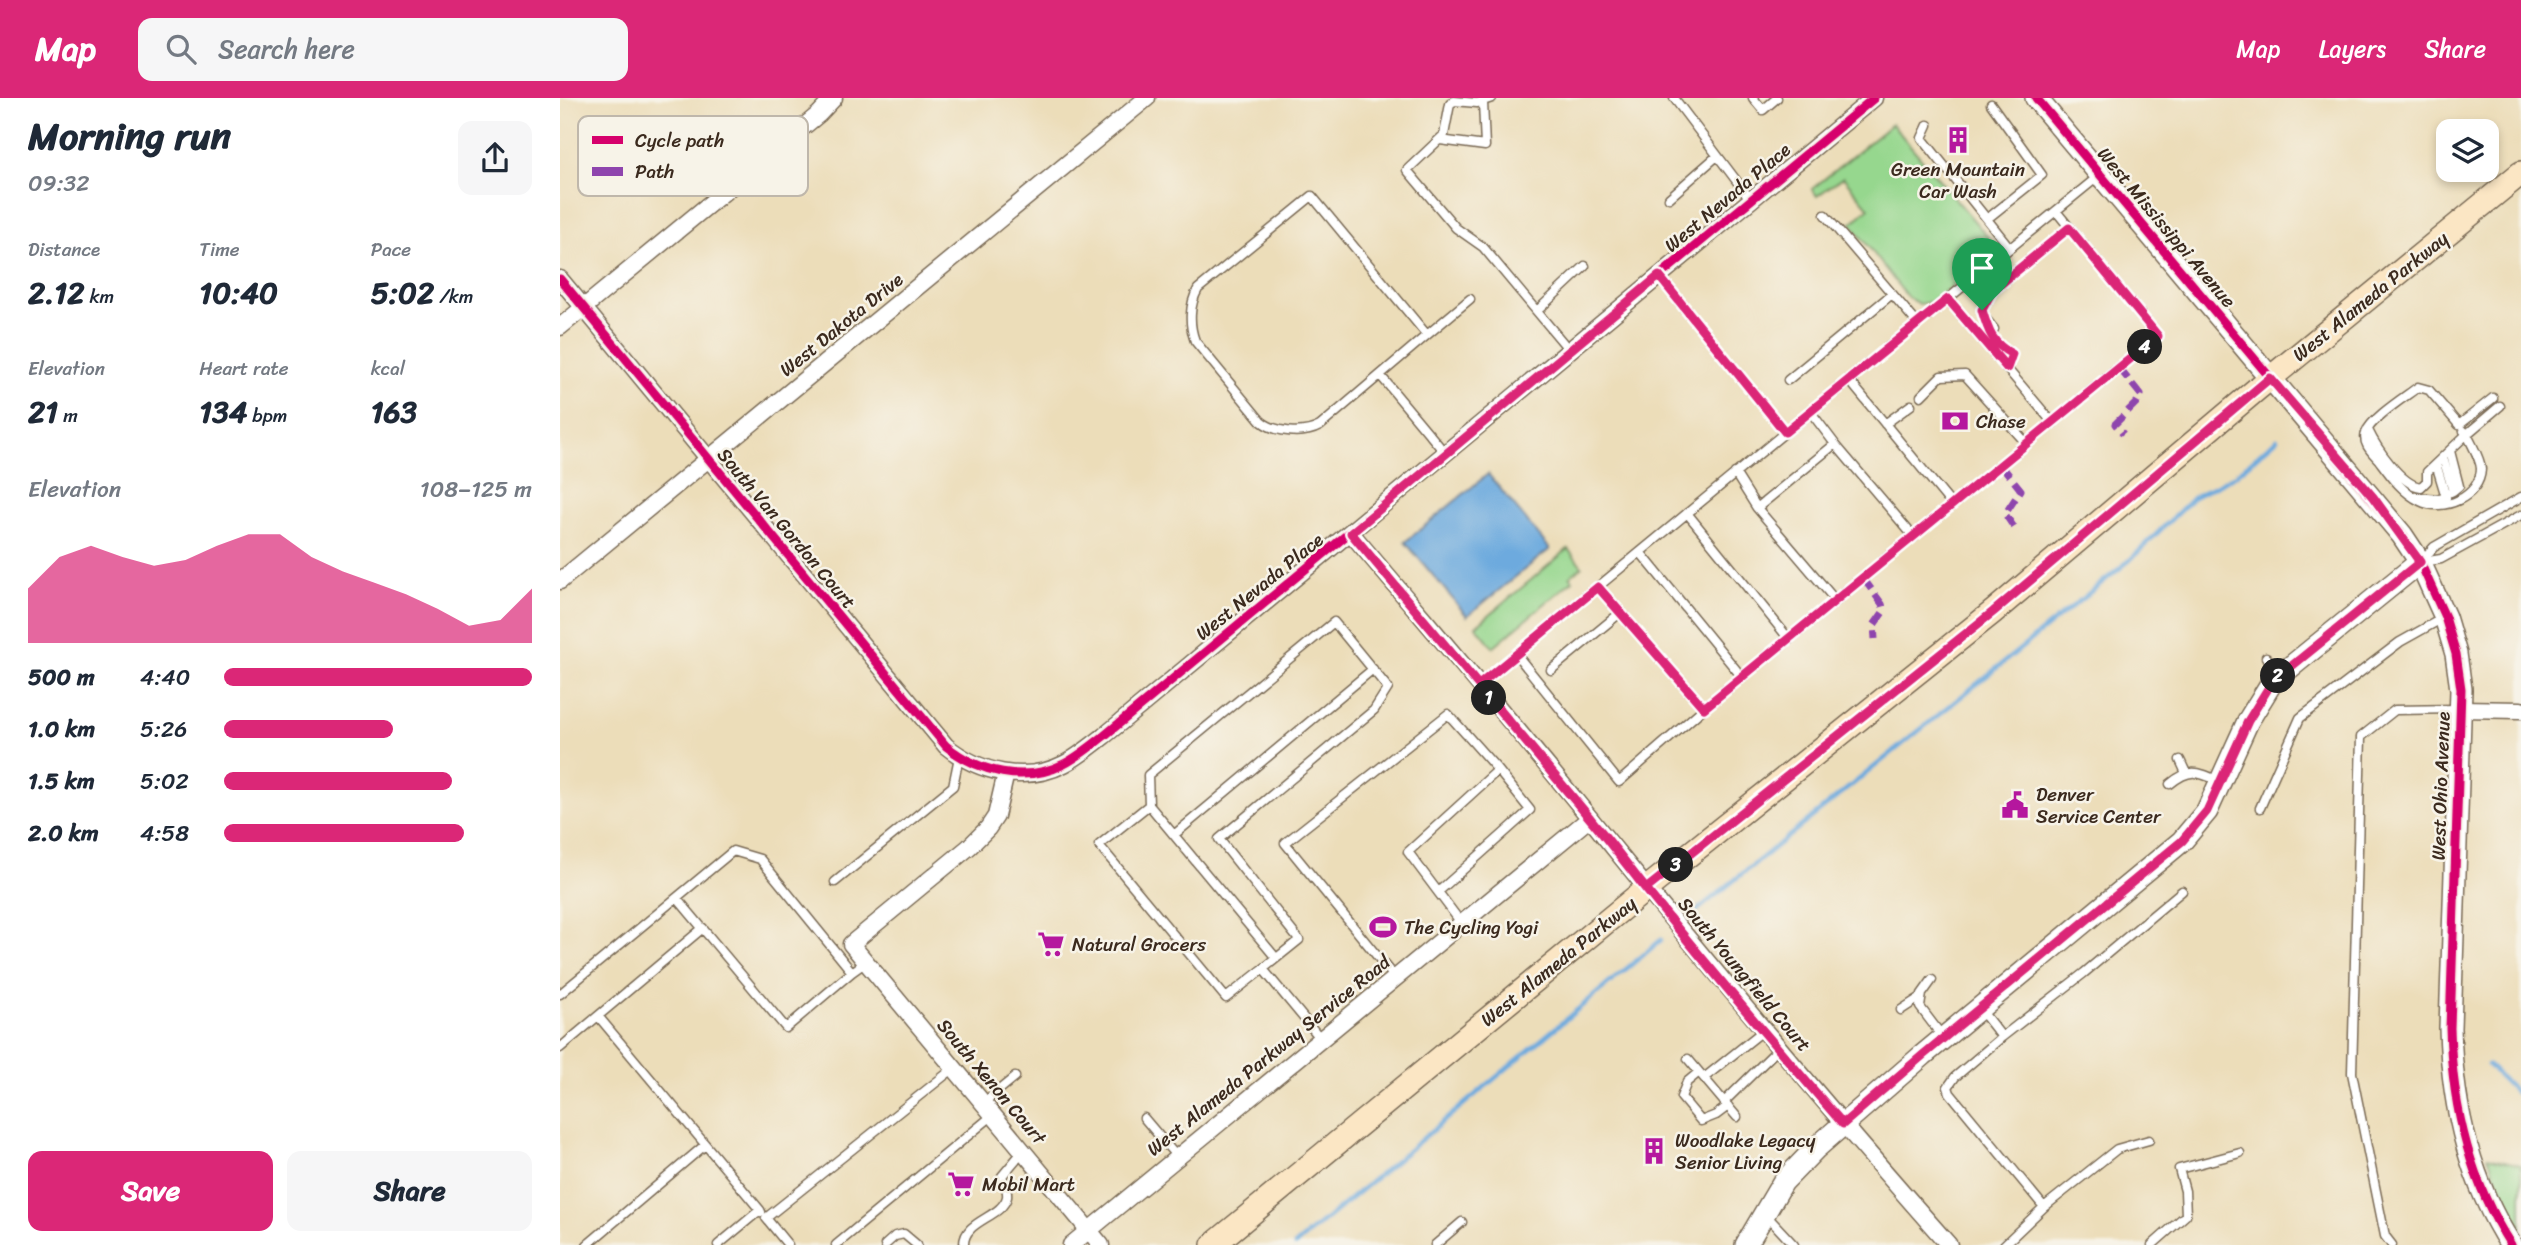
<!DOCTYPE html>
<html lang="en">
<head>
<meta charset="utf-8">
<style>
	:root { --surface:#fff; --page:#f6f6f7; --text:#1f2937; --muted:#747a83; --accent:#db2777 }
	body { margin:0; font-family:Sriracha,sans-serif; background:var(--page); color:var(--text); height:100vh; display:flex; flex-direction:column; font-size:26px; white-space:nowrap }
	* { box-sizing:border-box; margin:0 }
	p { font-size:23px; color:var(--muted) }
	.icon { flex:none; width:38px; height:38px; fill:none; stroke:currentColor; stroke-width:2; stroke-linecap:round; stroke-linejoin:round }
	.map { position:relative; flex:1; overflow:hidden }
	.sheet { display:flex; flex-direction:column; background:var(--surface); width:560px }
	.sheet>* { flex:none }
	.controls { position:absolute; left:1876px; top:21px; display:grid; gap:14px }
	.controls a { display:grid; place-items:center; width:63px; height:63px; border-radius:14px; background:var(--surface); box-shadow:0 4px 10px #0003; font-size:35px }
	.pin { position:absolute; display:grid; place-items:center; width:60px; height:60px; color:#fff; margin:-72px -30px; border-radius:50% 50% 50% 0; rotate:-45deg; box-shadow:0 0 7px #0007 }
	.pin .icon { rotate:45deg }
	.km { position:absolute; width:35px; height:35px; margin:-18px; border-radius:50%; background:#222; color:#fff; font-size:19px; line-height:35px; text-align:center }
	.round { display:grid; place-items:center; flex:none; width:74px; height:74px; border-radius:14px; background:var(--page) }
	.summary { display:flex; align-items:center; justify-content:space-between; height:119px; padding:0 28px }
	h1 { font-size:38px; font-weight:700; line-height:52px }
	.figures { display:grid; grid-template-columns:repeat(3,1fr); gap:10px; height:119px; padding:7px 28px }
	.figures div { display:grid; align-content:center }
	.figures b { font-size:30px; font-weight:700 }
	.figures small { font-size:19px; font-weight:400 }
	.figures p { font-size:19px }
	.chart { height:196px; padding:14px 28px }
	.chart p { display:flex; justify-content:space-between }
	.chart svg { width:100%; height:126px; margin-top:7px; fill:var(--accent); opacity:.7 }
	.action { display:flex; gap:14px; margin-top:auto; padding:14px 28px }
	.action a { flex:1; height:80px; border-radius:14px; background:var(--accent); color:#fff; font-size:28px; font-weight:700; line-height:80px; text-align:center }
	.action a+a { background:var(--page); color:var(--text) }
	ul { padding:0 28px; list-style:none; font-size:23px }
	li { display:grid; grid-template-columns:112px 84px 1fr; align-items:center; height:52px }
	li i { height:18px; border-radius:9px; background:var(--accent) }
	header { display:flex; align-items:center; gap:42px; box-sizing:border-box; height:98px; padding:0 35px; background:var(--accent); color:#fff }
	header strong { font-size:33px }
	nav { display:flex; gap:38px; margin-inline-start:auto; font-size:24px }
	.search { width:490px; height:63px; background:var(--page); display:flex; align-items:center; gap:18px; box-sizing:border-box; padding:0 24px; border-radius:14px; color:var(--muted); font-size:26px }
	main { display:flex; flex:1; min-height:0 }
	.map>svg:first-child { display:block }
	.green { fill:#96d78e; stroke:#688056; stroke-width:2 }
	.water { fill:#6daade; stroke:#546a7e; stroke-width:2 }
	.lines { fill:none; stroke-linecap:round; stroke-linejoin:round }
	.stream { stroke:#6daade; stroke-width:4.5 }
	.service-casing { stroke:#796954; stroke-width:11 }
	.minor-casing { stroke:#796954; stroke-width:19 }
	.tertiary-casing { stroke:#796954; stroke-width:24 }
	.secondary-casing { stroke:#796954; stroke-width:26 }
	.service { stroke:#fff; stroke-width:8 }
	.minor { stroke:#fff; stroke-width:16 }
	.tertiary { stroke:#fff; stroke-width:21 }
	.secondary { stroke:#fbe6c4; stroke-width:23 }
	.quiet { stroke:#8e44ad; stroke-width:7; stroke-dasharray:14 7; stroke-linecap:butt }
	.cycleway-casing { stroke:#f7f3e8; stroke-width:13 }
	.cycleway { stroke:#d6006c; stroke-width:9 }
	.route-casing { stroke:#fff; stroke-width:14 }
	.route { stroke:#db2777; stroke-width:9 }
	.labels { text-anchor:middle; stroke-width:5; stroke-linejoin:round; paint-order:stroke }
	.poi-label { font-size:19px; fill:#3b2a1e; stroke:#f7f3e8; text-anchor:start }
	.street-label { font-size:19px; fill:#3b2a1e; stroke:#f7f3e8 }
	.key { fill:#f7f3e8; stroke:#bfb7ab; stroke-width:2 }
	.key-label { font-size:19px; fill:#3b2a1e }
</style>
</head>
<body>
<header>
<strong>Map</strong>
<div class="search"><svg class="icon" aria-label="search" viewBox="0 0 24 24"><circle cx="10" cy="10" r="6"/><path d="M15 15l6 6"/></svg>Search here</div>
<nav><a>Map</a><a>Layers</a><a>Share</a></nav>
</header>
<main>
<section class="sheet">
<div class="summary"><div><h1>Morning run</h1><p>09:32</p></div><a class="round"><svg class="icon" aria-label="share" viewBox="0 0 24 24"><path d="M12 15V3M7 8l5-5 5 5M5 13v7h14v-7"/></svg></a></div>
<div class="figures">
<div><p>Distance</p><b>2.12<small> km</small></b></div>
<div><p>Time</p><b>10:40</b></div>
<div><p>Pace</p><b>5:02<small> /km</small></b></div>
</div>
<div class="figures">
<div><p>Elevation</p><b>21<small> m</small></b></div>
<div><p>Heart rate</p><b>134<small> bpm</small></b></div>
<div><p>kcal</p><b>163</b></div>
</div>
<div class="chart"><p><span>Elevation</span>108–125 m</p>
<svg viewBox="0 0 160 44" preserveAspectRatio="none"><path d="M0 44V25L10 14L20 10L30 14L40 17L50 15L60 10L70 6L80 6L90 14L100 19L110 23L120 27L130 32L140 38L150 36L160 25V44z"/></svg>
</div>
<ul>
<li><b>500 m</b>4:40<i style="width:100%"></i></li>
<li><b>1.0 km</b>5:26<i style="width:55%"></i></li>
<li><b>1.5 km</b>5:02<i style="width:74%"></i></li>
<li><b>2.0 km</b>4:58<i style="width:78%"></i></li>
</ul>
<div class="action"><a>Save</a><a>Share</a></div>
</section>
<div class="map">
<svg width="1961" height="1147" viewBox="0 0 1961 1147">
	<rect width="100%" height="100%" fill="#f7f3e8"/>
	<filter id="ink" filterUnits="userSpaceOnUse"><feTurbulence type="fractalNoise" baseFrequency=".0143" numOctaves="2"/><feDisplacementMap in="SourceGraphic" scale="14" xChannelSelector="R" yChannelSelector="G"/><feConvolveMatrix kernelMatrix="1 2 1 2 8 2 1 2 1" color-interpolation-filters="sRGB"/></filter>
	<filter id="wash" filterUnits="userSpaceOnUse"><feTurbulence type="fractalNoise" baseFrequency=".00686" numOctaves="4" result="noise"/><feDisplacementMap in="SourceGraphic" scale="28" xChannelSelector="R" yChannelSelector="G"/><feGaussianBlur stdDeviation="1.57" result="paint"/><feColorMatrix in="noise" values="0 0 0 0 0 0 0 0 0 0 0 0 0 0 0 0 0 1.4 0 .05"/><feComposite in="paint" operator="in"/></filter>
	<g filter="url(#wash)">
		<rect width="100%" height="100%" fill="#ecddb9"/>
		<!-- green -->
		<path class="green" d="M1332 26 1433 145V153L1372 204 1359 206 1348 200 1291 126 1309 110 1283 79 1257 98 1252 91Z
			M1008 451 1022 468 1010 478 1013 482 933 549 916 528Z
			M1928 1059 1961 1067V1132L1944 1100Z"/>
		<!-- water -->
		<path class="water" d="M928 376 990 451 907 518 845 444Z"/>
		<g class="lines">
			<!-- stream -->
			<path class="stream" d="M1135 814 1570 462 1634 399 1674 378 1717 341
				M1928 967 1961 1000
				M735 1147 1101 842"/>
		</g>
	</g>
	<g filter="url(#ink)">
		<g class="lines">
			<defs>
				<path id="service" d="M932 0 917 5 894 3 890 6 884 37 847 72 896 130 923 149 1010 253
					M1114 0 1191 102
					M1193 0 1203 12 1217 0
					M1368 27 1362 40 1450 150
					M880 42 925 48 923 4
					M752 98 867 237 760 328C744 337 715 335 701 323L635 243C629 227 629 207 638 191Z
					M1109 100 1157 58
					M1265 117 1357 225
					M1427 121 1482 77 1431 6
					M1099 178 1225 334
					M1388 201 1493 325
					M977 213 1025 168
					M1426 223C1430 239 1437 249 1452 256
					M1434 231 1425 220 1422 212 1432 193 1509 130
					M867 237 910 201
					M820 277 885 355
					M1228 282 1332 196
					M1289 282 1392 407
					M1361 298 1381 278 1405 277 1467 346
					M1933 300 1899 327 1869 292 1858 289C1845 299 1810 321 1806 335 1802 346 1813 355 1819 362 1831 378 1842 394 1860 403 1883 415 1920 399 1921 371 1921 361 1911 346 1907 336L1940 308
					M1325 326 1351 307
					M1808 332C1816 349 1841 387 1861 389L1867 383V374L1907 336 1904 333
					M1275 346 1354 439
					M1890 353 1899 388 1893 393
					M1883 360 1893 393 1891 394
					M1175 375 1197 410 1276 503
					M1856 399 1879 401 1886 399 1876 366
					M1197 410 1275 346 1250 313
					M1127 415 1229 541
					M1080 454 1182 579
					M1862 462 1874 449 1961 399
					M1863 464 1881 461 1961 417
					M1038 489 1144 610 1598 238 1496 113
					M956 556 1059 684 1144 610
					M1706 559 1722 575
					M991 572 1060 515
					M919 587 1325 252 1540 77
					M1620 662 1626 675
					M1610 686C1631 669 1638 674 1661 684
					M589 707 716 860
					M1700 710 1740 620 1840 544 1883 520
					M615 736 813 571
					M275 784 393 688 399 659
					M878 794 970 712 938 672 848 754 902 826
					M117 800 226 930 292 874
					M703 871 739 842 659 741 814 612 828 590 774 524 588 677 589 707 539 747 666 900 703 871 761 941
					M835 880 725 745 888 616 938 672
					M1372 882 1362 896 1360 909 1382 938
					M0 896 173 753 200 761 292 874 306 864
					M1420 911 1442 939 1524 875 1622 793
					M1341 912 1361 899
					M38 918 143 830
					M1442 939 1395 979 1388 989 1390 995 1484 1109
					M0 950 38 918 200 1112
					M1128 961 1177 1019
					M1139 974 1127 984 1121 999 1141 1023 1156 1017 1168 1008
					M1144 980 1204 932
					M1164 1004 1219 950
					M423 1005 455 979
					M584 1020 617 1059
					M1205 1116 1234 1147
					M27 1147 145 1047
					M158 1147 200 1112 201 1114
					M228 1147 206 1120 394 970
					M276 1147 433 1017
					M325 1147 335 1138 344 1136 357 1147
					M404 1147C403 1122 442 1120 447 1099 448 1092 444 1084 442 1078L463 1053
					M875 1147 902 1124
					M1444 1147 1484 1109 1557 1051 1589 1042
					M1592 1147 1626 1117 1625 1093 1619 1071 1680 1055
					M1832 1147 1825 1138 1792 975 1801 639 1835 612 1898 611"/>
				<path id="minor" d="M0 181 386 648C418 674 465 686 504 666 518 659 531 648 544 638L1314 0
					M0 229 259 16 274 0
					M791 435C876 536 963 636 1045 739 1157 877 1271 1014 1389 1147
					M0 483 587 0
					M1900 611 1961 612
					M446 675 436 718 428 730 409 749 291 846 541 1147
					M511 1147 1030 720"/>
				<path id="tertiary" d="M1476 0 1842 437 1860 464 1885 519 1896 556 1901 591 1890 930C1892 1006 1909 1082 1951 1147
					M1186 1147 1223 1084 1256 1050 1363 957 1622 743 1647 713 1688 623 1712 584 1860 464"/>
				<path id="secondary" d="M653 1147 1086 791 1433 514 1697 291 1961 75"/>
			</defs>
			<!-- service casing -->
			<use href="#service" class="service-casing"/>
			<!-- minor casing -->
			<use href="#minor" class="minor-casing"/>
			<!-- tertiary casing -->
			<use href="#tertiary" class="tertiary-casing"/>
			<!-- secondary casing -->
			<use href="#secondary" class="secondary-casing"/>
			<!-- service -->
			<use href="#service" class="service"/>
			<!-- minor -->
			<use href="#minor" class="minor"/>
			<!-- tertiary -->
			<use href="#tertiary" class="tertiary"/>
			<!-- secondary -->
			<use href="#secondary" class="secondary"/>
			<!-- quiet -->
			<path class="quiet" d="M1559 270 1581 297 1577 304 1555 326 1563 336
				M1441 367 1461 392 1445 416 1455 431
				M1303 480 1322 506 1324 513 1314 527 1315 541"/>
			<defs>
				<path id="cycleway" d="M1476 0 1842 437 1860 464 1885 519 1896 556 1901 591 1890 930C1892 1006 1909 1082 1951 1147
					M0 181 386 648C418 674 465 686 504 666 518 659 531 648 544 638L1314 0"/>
			</defs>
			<!-- cycleway casing -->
			<use href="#cycleway" class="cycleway-casing"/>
			<!-- cycleway -->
			<use href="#cycleway" class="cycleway"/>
		</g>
	</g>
	<g class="lines" filter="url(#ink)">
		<defs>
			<path id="route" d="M1422 212C1428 232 1432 246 1452 256L1447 270 1388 201 1225 334 1099 178 791 435C875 535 959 635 1043 736 1058 754 1071 772 1085 790 1149 870 1216 949 1283 1026L1363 957 1622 743 1647 713 1688 623 1712 584 1860 464 1813 399 1710 280 1433 514 1086 791 1030 720 919 587 1038 489 1144 610 1598 238 1509 130 1432 193 1422 212"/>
		</defs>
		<!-- route casing -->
		<use href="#route" class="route-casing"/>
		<!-- route -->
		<use href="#route" class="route"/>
	</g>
	<!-- icons -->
	<defs>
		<symbol id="building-bare" viewBox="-9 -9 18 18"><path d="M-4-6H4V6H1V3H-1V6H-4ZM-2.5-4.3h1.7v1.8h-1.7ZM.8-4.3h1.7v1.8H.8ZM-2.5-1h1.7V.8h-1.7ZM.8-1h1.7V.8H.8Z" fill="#b5179e" stroke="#f7f3e8" stroke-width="2.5" paint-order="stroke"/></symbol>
		<symbol id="bank-bare" viewBox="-9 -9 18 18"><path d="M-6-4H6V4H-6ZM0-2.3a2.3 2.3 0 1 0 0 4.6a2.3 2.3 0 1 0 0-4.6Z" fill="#b5179e" stroke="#f7f3e8" stroke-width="2.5" paint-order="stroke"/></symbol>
		<symbol id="civic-bare" viewBox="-9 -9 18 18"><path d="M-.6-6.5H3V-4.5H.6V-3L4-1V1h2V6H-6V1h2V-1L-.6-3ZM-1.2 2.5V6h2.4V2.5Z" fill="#b5179e" stroke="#f7f3e8" stroke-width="2.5" paint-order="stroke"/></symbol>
		<symbol id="stadium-bare" viewBox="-9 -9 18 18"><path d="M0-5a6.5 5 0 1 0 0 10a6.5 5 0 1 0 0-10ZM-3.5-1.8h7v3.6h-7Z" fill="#b5179e" stroke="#f7f3e8" stroke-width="2.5" paint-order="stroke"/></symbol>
		<symbol id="supermarket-bare" viewBox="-9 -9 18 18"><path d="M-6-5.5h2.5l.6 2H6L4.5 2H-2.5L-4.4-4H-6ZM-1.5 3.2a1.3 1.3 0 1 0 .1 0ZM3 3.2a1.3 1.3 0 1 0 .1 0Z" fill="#b5179e" stroke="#f7f3e8" stroke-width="2.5" paint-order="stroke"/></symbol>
	</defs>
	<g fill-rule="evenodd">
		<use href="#building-bare" x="1379" y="23" width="38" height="38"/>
		<use href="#bank-bare" x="1376" y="304" width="38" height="38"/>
		<use href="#civic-bare" x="1436" y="688" width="38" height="38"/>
		<use href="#stadium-bare" x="804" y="810" width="38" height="38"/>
		<use href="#supermarket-bare" x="472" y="827" width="38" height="38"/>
		<use href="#building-bare" x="1075" y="1034" width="38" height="38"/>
		<use href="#supermarket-bare" x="382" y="1067" width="38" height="38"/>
	</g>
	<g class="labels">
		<!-- poi labels -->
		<g class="poi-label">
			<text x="1398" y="78" text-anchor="middle">Green Mountain<tspan x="1398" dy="22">Car Wash</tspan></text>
			<text x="1416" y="330">Chase</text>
			<text x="1476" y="703">Denver<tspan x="1476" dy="22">Service Center</tspan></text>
			<text x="844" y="836">The Cycling Yogi</text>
			<text x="512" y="853">Natural Grocers</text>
			<text x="1115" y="1049">Woodlake Legacy<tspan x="1115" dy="22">Senior Living</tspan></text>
			<text x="422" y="1093">Mobil Mart</text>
		</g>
		<!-- street labels -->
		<g class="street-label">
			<text transform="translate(1167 99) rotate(-40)" y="7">West Nevada Place</text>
			<text transform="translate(1607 129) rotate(50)" y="7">West Mississippi Avenue</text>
			<text transform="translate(1810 198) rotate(-39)" y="7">West Alameda Parkway</text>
			<text transform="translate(281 226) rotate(-39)" y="7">West Dakota Drive</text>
			<text transform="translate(227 430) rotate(50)" y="7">South Van Gordon Court</text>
			<text transform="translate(699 488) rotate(-39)" y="7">West Nevada Place</text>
			<text transform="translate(1880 688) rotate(-88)" y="7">West Ohio Avenue</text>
			<text transform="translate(998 863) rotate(-39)" y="7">West Alameda Parkway</text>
			<text transform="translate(1185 876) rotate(50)" y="7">South Youngfield Court</text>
			<text transform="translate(708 957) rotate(-39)" y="7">West Alameda Parkway Service Road</text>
			<text transform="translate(432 983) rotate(50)" y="7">South Xenon Court</text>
		</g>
	</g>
	<!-- legend -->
	<rect x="18" y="18" width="230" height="80" rx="10" class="key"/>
	<rect x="32" y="38" width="31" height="8" fill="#d6006c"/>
	<rect x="32" y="69" width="31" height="9" fill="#8e44ad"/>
	<g class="key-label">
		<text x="75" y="49">Cycle path</text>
		<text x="75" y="80">Path</text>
	</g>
</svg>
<div class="controls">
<a><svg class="icon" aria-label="layers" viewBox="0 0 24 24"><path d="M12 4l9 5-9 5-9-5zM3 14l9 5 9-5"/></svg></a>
</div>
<div class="pin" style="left:1422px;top:212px;background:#1e9e55"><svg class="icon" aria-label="arrive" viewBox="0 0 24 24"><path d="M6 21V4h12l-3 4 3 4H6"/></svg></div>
<b class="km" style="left:929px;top:600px">1</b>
<b class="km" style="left:1718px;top:578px">2</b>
<b class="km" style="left:1116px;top:767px">3</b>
<b class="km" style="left:1585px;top:249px">4</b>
</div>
</main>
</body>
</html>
